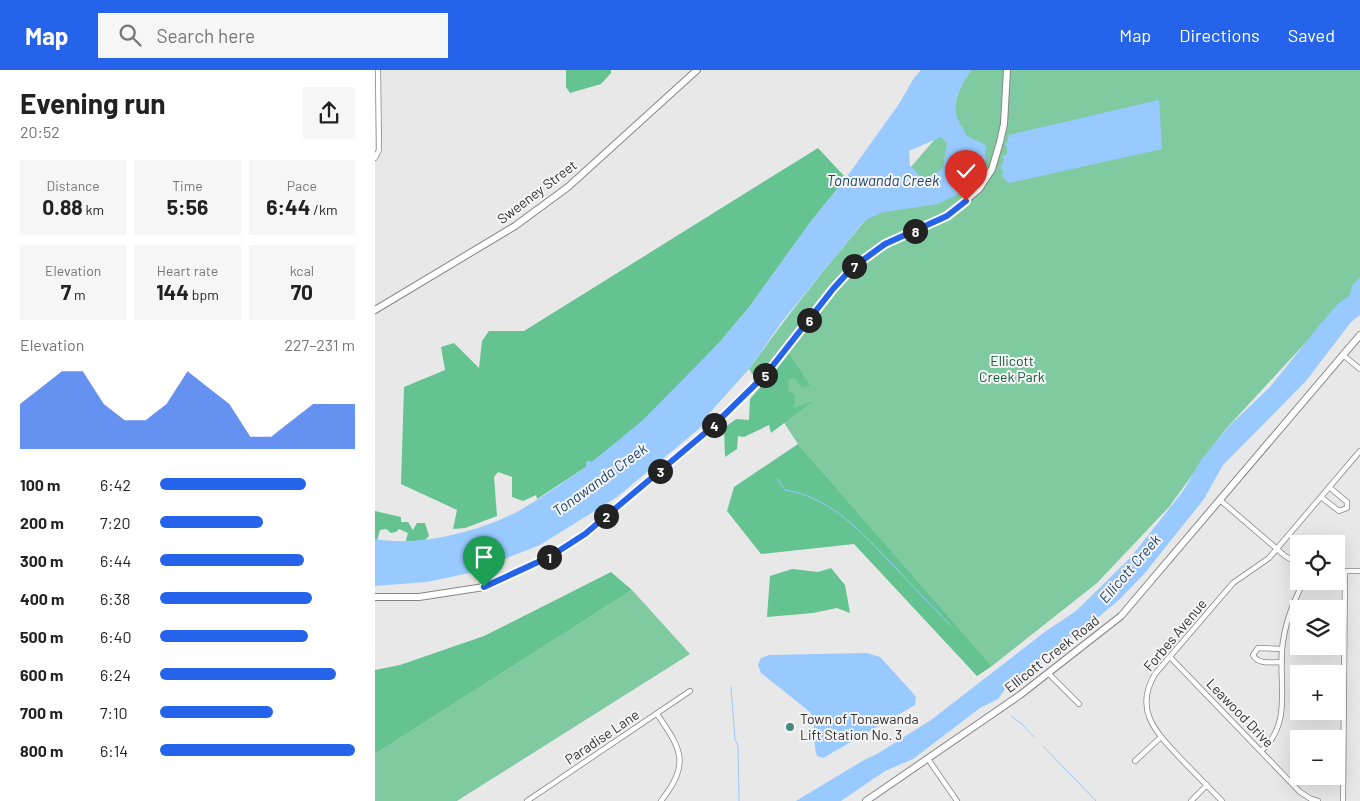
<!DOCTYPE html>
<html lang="en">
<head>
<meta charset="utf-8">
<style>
	:root { --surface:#fff; --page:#f6f6f6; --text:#222; --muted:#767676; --accent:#2563eb }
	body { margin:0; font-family:Barlow,sans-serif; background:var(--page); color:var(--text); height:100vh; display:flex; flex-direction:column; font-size:19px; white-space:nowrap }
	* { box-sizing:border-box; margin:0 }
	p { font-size:16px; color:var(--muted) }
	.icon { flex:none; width:28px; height:28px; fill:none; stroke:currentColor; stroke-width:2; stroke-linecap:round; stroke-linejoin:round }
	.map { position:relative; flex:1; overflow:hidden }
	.side { display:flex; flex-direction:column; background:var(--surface); width:375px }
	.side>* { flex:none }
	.tools { position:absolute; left:915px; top:465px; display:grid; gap:10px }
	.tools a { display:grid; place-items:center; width:55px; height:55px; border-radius:0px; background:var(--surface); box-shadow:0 5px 20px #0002; font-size:25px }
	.pin { position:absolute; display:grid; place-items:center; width:42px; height:42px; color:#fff; margin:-51px -21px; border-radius:50% 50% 50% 0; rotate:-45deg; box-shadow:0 0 5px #0007 }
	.pin .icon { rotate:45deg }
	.km { position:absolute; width:25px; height:25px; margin:-12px; border-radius:50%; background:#222; color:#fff; font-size:14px; line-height:25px; text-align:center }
	.round { display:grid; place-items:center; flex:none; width:52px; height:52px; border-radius:0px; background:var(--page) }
	.overview { display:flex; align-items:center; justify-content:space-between; height:85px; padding:0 20px }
	h1 { font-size:28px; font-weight:700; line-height:38px }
	.metrics { display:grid; grid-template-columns:repeat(3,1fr); gap:8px; height:85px; padding:5px 20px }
	.metrics div { display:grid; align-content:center; border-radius:0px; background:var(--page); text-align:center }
	.metrics b { font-size:21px; font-weight:700 }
	.metrics small { font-size:14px; font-weight:400 }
	.metrics p { font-size:14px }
	.chart { height:140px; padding:10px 20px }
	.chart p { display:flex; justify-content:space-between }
	.chart svg { width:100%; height:90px; margin-top:5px; fill:var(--accent); opacity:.7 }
	ul { padding:0 20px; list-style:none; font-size:16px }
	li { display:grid; grid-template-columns:80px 60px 1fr; align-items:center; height:38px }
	li i { height:12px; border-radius:6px; background:var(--accent) }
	header { display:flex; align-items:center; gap:30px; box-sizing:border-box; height:70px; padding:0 25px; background:var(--accent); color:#fff }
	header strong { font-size:24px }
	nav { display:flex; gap:28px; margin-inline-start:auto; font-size:18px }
	.search { width:350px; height:45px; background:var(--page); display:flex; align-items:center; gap:12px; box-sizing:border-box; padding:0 18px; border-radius:0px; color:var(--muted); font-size:19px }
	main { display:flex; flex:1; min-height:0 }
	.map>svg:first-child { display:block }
	.green { fill:#80caa1 }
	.forest { fill:#65c291 }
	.water { fill:#98c9ff; fill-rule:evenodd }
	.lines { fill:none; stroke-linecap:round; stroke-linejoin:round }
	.stream { stroke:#98c9ff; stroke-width:1 }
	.street-casing { stroke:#868687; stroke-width:6 }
	.secondary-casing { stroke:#868687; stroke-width:8 }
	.street { stroke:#fff; stroke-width:4.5 }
	.secondary { stroke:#fff; stroke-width:6 }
	.route-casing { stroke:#fff; stroke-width:10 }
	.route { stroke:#2563eb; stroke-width:6 }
	.poi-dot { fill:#458a7f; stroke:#f5f5f6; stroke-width:2 }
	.labels { text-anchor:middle; stroke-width:4; stroke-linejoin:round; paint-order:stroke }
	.street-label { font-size:14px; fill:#313131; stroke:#f5f5f6 }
	.park-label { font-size:14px; fill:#115a3a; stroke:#f5f5f6 }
	.poi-label { font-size:14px; fill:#313131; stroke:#f5f5f6; text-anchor:start }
	.water-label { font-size:15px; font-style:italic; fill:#1a446f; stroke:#f5f5f6 }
</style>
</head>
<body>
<header>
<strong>Map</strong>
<div class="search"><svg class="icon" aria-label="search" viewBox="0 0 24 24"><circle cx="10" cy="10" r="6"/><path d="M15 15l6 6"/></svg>Search here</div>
<nav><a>Map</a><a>Directions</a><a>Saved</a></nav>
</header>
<main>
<section class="side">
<div class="overview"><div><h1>Evening run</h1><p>20:52</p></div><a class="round"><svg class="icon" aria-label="share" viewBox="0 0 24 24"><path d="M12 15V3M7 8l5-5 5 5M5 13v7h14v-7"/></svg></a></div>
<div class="metrics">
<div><p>Distance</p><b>0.88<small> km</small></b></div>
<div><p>Time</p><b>5:56</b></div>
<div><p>Pace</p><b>6:44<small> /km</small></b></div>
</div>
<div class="metrics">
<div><p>Elevation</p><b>7<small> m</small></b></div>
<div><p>Heart rate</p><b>144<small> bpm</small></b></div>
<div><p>kcal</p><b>70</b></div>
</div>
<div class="chart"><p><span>Elevation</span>227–231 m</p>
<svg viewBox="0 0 160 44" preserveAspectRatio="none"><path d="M0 44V22L10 14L20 6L30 6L40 22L50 30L60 30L70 22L80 6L90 14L100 22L110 38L120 38L130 30L140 22L150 22L160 22V44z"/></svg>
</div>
<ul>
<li><b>100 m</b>6:42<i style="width:75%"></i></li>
<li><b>200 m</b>7:20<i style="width:53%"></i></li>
<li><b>300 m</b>6:44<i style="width:74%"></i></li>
<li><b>400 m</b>6:38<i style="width:78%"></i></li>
<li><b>500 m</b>6:40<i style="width:76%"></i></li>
<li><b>600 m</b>6:24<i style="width:90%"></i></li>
<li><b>700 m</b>7:10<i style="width:58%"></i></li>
<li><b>800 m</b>6:14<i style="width:100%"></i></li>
</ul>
</section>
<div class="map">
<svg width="985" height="731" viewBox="0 0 985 731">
	<rect width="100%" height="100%" fill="#e8e8e9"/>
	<!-- green -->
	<path class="green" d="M596 0H985V228L945 257 849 361 794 437 722 513 617 596 423 374 374 299C437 210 509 128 580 46 579 27 586 16 596 0Z
		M257 520 315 584 82 731H0V684Z"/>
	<!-- forest -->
	<path class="forest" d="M191 0H236V3L226 14 195 23 191 17Z
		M443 78 471 108 437 150 375 236 344 273 268 351 217 392 212 391 211 397 162 429 161 425 148 431 137 427V407L123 402 119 407 122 446 90 458 78 459 82 440 26 414 29 317 70 300 66 277 79 273 104 298 107 271 114 261H149Z
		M414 284 435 315 427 318 420 308 414 309 413 321 420 325 419 338 438 331 396 363 394 355 369 367 363 366 362 379 350 387 349 358 361 349 374 350 375 329 387 315 396 314V307Z
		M423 374 617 596 602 606 479 474 386 484 352 441 359 417Z
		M0 441 26 447V452H33L38 460 42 453H50L54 466 43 477 34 474 31 470 33 463 24 459 21 462 16 463 11 459 5 460 2 471H0Z
		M456 498 470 515 475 543 462 538 438 543 392 547 395 506 417 499 443 502Z
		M236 502 257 520 0 684V600L25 595 109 566Z"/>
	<!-- water -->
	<path class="water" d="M546 0H596C585 18 574 34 585 54 588 58 590 65 594 67 600 71 606 71 611 76L610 86 612 89 607 93 603 99 605 101 600 106 601 108 593 119 563 134 509 142 490 150 406 253 374 299 331 347 326 357 242 427 165 475 94 503 52 512 0 516V469C44 477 108 461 147 439 169 426 190 411 211 397L212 391 217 392 268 350 344 273 375 236 437 150 471 108 524 34 539 8ZM566 67 572 73 568 98 559 105 547 108 535 96 534 81Z
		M784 30 787 79 634 113 626 105 628 103V100L625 99 629 89 627 87 632 84V77L630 75 632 73 634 65Z
		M985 207V245L976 252 931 311 848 395 829 429 769 504 745 529 709 559 706 560 643 608 630 619 623 629 605 638 538 689 510 701 466 731H421L489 690 502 684 556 650 671 561 701 541 756 487 808 421 826 390 852 358 895 317 947 252 964 233 974 226 978 214Z
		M492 583 505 587 537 622 541 627 540 635 448 688 442 686C437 672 442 656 435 642L386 603 383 595 386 588 394 585Z"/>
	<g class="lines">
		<!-- stream -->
		<path class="stream" d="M402 408 410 420C456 427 487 463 518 495 537 516 557 536 576 556
			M356 617 360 670 363 676 364 731
			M636 646 647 654 659 667
			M668 676 721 731"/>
		<defs>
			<path id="street" d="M0 88 4 80 3 0
				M968 285 985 299
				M946 427 964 441 972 438V432L954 417
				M845 430 910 486 924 494
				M961 501H985
				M795 587 925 722 936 729 943 731
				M907 592C897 592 883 595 878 585L883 578 907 579
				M673 603 704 634
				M282 644C306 679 316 693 286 731
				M886 681C917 654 904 617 907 580 909 556 918 532 929 511
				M553 689 582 731
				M760 691 786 667
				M152 731 315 621
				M816 731 832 715
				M847 731C833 717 820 703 806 689 782 663 758 641 780 604L858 513 894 488 985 381
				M968 731 970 501"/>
			<path id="secondary" d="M0 240 140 156 193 117 322 0
				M0 527H44L109 517 176 486 219 457 335 358 392 303 458 219 477 198 510 174 572 146 604 119 617 99 625 72 629 54 632 0
				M491 731 645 625 746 546 985 265"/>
		</defs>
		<!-- street casing -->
		<use href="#street" class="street-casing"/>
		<!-- secondary casing -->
		<use href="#secondary" class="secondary-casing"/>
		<!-- street -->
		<use href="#street" class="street"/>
		<!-- secondary -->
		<use href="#secondary" class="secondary"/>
	</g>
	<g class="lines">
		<defs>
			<path id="route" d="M109 517 176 486 210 464 336 358 392 303 458 219 477 198 510 174 572 146 591 131"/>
		</defs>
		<!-- route casing -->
		<use href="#route" class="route-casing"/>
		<!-- route -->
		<use href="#route" class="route"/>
	</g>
	<!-- markers -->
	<circle class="poi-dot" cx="415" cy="657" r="5"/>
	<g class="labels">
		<!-- street labels -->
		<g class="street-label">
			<text transform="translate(162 122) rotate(-37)" y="5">Sweeney Street</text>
			<text transform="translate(800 565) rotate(-50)" y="5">Forbes Avenue</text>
			<text transform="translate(677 584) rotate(-38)" y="5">Ellicott Creek Road</text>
			<text transform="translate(865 643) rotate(46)" y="5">Leawood Drive</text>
			<text transform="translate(227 667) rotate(-34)" y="5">Paradise Lane</text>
		</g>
		<!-- park labels -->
		<g class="park-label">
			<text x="637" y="296">Ellicott<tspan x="637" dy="16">Creek Park</tspan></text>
		</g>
		<!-- poi labels -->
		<g class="poi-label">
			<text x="425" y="654">Town of Tonawanda<tspan x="425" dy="16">Lift Station No. 3</tspan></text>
		</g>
		<!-- water labels -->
		<g class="water-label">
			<text x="508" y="116">Tonawanda Creek</text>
			<text transform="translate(225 410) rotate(-36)" y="5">Tonawanda Creek</text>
			<text transform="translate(755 499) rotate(-49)" y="5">Ellicott Creek</text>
		</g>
	</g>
</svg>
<div class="tools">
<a><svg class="icon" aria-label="locate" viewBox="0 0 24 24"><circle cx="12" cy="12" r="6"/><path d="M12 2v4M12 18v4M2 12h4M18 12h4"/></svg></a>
<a><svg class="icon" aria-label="layers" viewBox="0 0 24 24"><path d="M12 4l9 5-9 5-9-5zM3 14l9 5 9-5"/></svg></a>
<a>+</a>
<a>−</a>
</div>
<div class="pin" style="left:109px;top:517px;background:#1e9e55"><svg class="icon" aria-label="arrive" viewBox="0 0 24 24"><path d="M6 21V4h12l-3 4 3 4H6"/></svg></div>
<div class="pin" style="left:591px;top:131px;background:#d93025"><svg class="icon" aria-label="check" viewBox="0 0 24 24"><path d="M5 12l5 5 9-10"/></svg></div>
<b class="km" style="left:174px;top:487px">1</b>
<b class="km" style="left:231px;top:446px">2</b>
<b class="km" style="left:285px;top:401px">3</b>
<b class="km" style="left:339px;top:355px">4</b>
<b class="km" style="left:390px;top:305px">5</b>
<b class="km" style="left:434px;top:250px">6</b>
<b class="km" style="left:479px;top:196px">7</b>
<b class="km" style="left:540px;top:161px">8</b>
</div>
</main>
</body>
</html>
